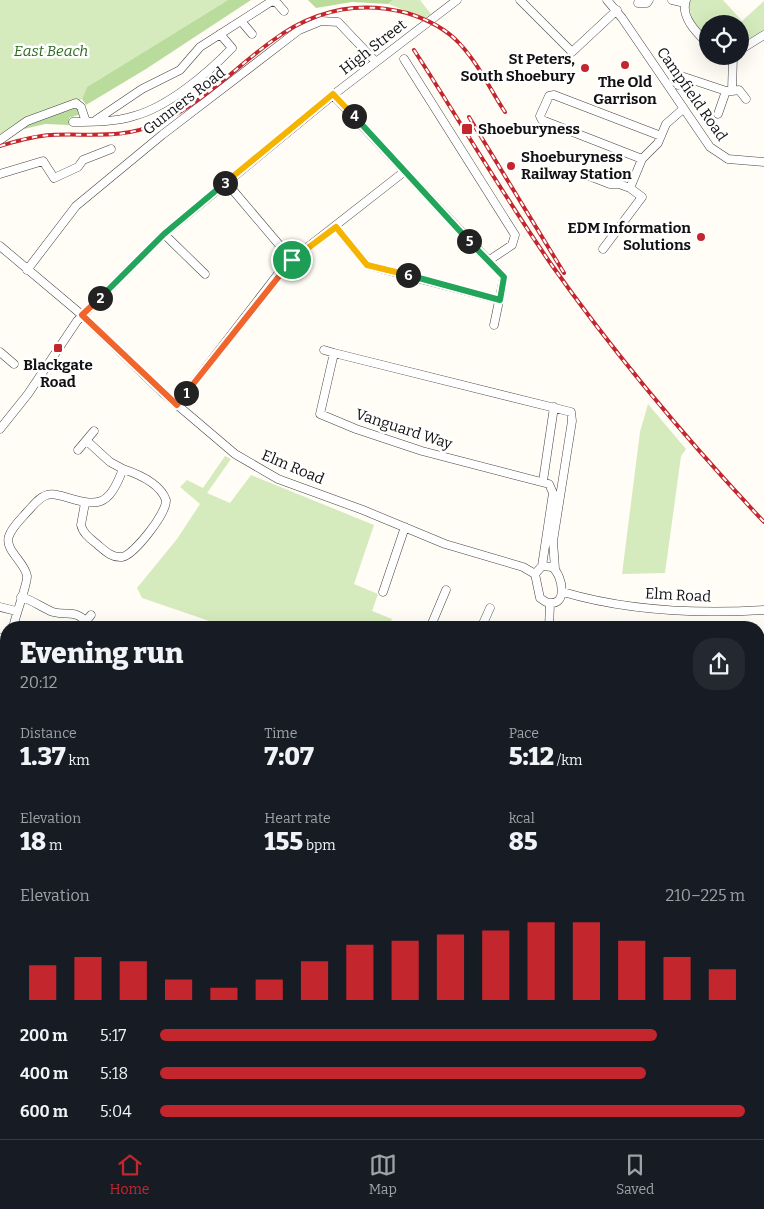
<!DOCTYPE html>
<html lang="en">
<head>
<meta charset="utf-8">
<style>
	:root { --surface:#171b24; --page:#242831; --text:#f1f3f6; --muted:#9ea1a6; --line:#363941; --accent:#c4262e }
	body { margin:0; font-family:Bitter,serif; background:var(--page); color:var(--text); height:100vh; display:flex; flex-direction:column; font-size:19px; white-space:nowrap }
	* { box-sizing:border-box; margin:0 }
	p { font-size:16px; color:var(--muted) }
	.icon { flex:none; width:28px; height:28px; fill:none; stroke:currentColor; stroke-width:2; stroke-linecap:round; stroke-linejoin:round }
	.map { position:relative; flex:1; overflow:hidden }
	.side { position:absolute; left:0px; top:621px; width:765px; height:519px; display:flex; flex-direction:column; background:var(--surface); border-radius:20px 20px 0 0; box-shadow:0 5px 20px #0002 }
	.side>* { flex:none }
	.controls { position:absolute; left:699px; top:15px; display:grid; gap:10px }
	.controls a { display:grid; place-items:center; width:50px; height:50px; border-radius:50%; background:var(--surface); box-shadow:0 5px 20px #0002; font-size:25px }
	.pin { position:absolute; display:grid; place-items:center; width:42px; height:42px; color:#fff; margin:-21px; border:2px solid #fff; border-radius:50%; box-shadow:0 1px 5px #0007 }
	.km { position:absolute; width:25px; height:25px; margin:-12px; border-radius:50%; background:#222; color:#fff; font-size:14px; line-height:25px; text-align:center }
	.round { display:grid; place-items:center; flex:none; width:52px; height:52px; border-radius:20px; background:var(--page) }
	.head { display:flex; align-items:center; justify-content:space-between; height:85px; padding:0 20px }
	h1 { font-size:28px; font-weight:800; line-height:38px }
	.stats { display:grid; grid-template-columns:repeat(3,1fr); gap:8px; height:85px; padding:5px 20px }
	.stats div { display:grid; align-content:center }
	.stats b { font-size:25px; font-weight:800 }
	.stats small { font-size:14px; font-weight:400 }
	.stats p { font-size:14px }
	.chart { height:140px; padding:10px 20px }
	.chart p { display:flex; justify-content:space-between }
	.chart svg { width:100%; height:90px; margin-top:5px; stroke:var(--accent); stroke-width:6 }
	ul { padding:0 20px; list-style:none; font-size:16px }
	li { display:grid; grid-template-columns:80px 60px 1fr; align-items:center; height:38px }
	li i { height:12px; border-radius:6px; background:var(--accent) }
	.tab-bar { display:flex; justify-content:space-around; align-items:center; height:70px; border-top:1px solid var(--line); background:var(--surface); font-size:14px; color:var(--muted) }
	.tab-bar a { display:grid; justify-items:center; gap:2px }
	.tab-bar .on { color:var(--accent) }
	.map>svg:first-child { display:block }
	.green { fill:#d5ebbd }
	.forest { fill:#b9dc9c }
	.water { fill:#b9e0f7; stroke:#3f96cf }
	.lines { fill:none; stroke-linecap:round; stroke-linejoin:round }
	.minor-casing { stroke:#444; stroke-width:9 }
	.minor { stroke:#fff; stroke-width:8 }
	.rail-casing { stroke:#c4262e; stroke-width:4 }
	.rail { stroke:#fff; stroke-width:2; stroke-dasharray:5.5; stroke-linecap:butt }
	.split-1-casing { stroke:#fff; stroke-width:10 }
	.split-2-casing { stroke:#fff; stroke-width:10 }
	.split-3-casing { stroke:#fff; stroke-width:10 }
	.split-4-casing { stroke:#fff; stroke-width:10 }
	.split-5-casing { stroke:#fff; stroke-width:10 }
	.split-6-casing { stroke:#fff; stroke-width:10 }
	.split-7-casing { stroke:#fff; stroke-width:10 }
	.split-1 { stroke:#f0652b; stroke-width:6 }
	.split-2 { stroke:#f0652b; stroke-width:6 }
	.split-3 { stroke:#22a559; stroke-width:6 }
	.split-4 { stroke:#f5b400; stroke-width:6 }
	.split-5 { stroke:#22a559; stroke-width:6 }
	.split-6 { stroke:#22a559; stroke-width:6 }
	.split-7 { stroke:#f5b400; stroke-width:6 }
	.poi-dot { fill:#c4262e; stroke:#fff; stroke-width:2 }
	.labels { text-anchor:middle; stroke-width:5; stroke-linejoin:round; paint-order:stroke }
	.street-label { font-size:15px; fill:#111; stroke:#fff }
	.park-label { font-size:15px; font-style:italic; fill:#2f6b1f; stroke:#fff }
	.poi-label { font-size:15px; font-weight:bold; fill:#111; stroke:#fff; text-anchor:end }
</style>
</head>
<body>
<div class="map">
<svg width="764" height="1139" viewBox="0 0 764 1139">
	<rect width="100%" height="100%" fill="#fffdf5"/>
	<!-- green -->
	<path class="green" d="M0 0H228L87 87 82 99 0 136Z
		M393 0H420L431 14 425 18 388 4Z
		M690 0H723L742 21 764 1V30L758 37 740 46V24H708L707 39 693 22 688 3Z
		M648 404 686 449 681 456 665 573 622 574 640 432Z
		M225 456 231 459 207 493 230 503 251 475 374 525 354 584 378 594 372 611 392 619 388 627H227L142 598 137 588 177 539 200 504 180 487 187 480 203 488Z
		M6 898V1031L0 1026V901Z"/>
	<!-- forest -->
	<path class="forest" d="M228 0H251L146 69 86 105 82 99 87 87Z
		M308 0H393L388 4 352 2 316 8Z
		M72 107 79 110 81 114 69 118V125L45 124 24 129V126L49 115 51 116Z"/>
	<!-- water -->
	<path class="water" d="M6 961V1009L0 1002V964Z"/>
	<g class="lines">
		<defs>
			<path id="minor" d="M520 0 572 52 617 10
				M607 0 622 18 710 147 728 159 764 162
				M672 0 685 3
				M686 0C680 17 697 33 708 44
				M638 3H647L649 0
				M241 21 252 34
				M740 50 764 35
				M733 56 732 91 739 90 746 99
				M404 59 515 235 512 245 488 261
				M678 85 681 76 726 91H732
				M333 95 504 277 494 325
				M718 114 726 91
				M96 120 142 89 180 70 200 47 272 1 277 3 284 11
				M73 122C93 122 115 122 134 116 168 107 208 73 232 48L220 34
				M0 140 27 121 76 103 81 107 86 122
				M642 159 542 120 540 116 549 96 554 95 661 136
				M0 174 43 161 54 178 78 167 83 160 111 149
				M584 174 610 184H619L630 188
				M226 182 292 260
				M336 227 367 265 500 300
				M164 234 205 274
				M0 246 82 315 162 392 235 454 278 479 363 510 445 544 523 567 535 574
				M603 249 642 197 630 188 642 159 658 143 666 124 683 109
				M27 270 76 206 162 135 299 30 321 21 338 22 376 62
				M324 350 334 353
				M0 352 14 364
				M177 405 285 265 405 171
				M0 429 28 394 77 321 164 234 333 95 457 0
				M78 450 94 431
				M543 481 554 407
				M85 503 81 525C83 534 91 539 98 545 105 551 112 558 122 557 134 555 167 513 166 500 160 483 138 474 123 469
				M542 566 553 493 549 484 422 451 356 429 320 414 334 353 571 412 572 421 553 541 555 569
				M542 566 552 567C563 575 569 609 546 602L540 598 535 574Z
				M383 592 405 527
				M563 592C627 611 697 614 764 610
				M21 597C33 600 42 608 53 612 68 616 72 609 86 621L91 615
				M0 607 16 611
				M13 628C15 616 28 583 27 576 25 562 4 550 9 536 12 527 21 519 27 512 33 506 39 497 47 495 53 493 56 495 62 496 98 507 108 508 123 469L110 462 87 441
				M430 628 446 590
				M481 628 490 608
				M549 628 550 604
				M0 638 6 639
				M0 673 6 676
				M0 829 6 832
				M0 867 6 861
				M759 897 764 896
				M759 971H764
				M759 1010H764
				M759 1054H764
				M759 1100 764 1106
				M706 1134 712 1139
				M264 1135V1134
				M310 1139V1134
				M465 1139 466 1134
				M539 1139 540 1134
				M592 1139V1134
				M675 1139 681 1134"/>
		</defs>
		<!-- minor casing -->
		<use href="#minor" class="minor-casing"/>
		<!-- minor -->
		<use href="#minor" class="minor"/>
		<defs>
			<path id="rail" d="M414 50C460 121 503 195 551 264 616 356 687 440 764 522
				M469 117 564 273
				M0 146C17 141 33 136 51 135 91 133 121 140 159 123 200 105 236 67 272 41 312 11 358 0 407 13 426 19 445 28 459 43 478 63 490 89 505 112"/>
		</defs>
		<!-- rail casing -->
		<use href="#rail" class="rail-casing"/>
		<!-- rail -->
		<use href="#rail" class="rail"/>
	</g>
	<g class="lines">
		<defs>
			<path id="split-1" d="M186 393 292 260"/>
			<path id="split-2" d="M100 298 82 315 177 405 186 393"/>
			<path id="split-3" d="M100 298 164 234 225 183"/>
			<path id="split-4" d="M225 183 333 94 354 116"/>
			<path id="split-5" d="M354 116 469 241"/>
			<path id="split-6" d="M408 275 500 300 504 277 469 241"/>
			<path id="split-7" d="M292 260 336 227 367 265 408 275"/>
		</defs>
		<!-- split-1 casing -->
		<use href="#split-1" class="split-1-casing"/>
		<!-- split-2 casing -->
		<use href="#split-2" class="split-2-casing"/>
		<!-- split-3 casing -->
		<use href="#split-3" class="split-3-casing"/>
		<!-- split-4 casing -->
		<use href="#split-4" class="split-4-casing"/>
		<!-- split-5 casing -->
		<use href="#split-5" class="split-5-casing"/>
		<!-- split-6 casing -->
		<use href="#split-6" class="split-6-casing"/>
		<!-- split-7 casing -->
		<use href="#split-7" class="split-7-casing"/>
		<!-- split-1 -->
		<use href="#split-1" class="split-1"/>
		<!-- split-2 -->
		<use href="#split-2" class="split-2"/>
		<!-- split-3 -->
		<use href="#split-3" class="split-3"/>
		<!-- split-4 -->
		<use href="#split-4" class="split-4"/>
		<!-- split-5 -->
		<use href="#split-5" class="split-5"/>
		<!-- split-6 -->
		<use href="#split-6" class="split-6"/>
		<!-- split-7 -->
		<use href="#split-7" class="split-7"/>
	</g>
	<!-- markers -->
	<g class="poi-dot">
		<circle cx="625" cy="65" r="5"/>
		<circle cx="585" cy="68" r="5"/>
		<rect x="461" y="123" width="12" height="12" rx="2.5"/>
		<circle cx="511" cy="166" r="5"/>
		<circle cx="701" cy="237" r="5"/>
		<rect x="53" y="343" width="10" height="10" rx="2.5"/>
	</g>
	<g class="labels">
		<!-- street labels -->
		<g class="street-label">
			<text transform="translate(373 47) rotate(-38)" y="5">High Street</text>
			<text transform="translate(692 94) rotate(55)" y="5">Campfield Road</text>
			<text transform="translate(184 101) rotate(-38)" y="5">Gunners Road</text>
			<text transform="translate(404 429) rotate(18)" y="5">Vanguard Way</text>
			<text transform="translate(293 467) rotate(23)" y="5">Elm Road</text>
			<text transform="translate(678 595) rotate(3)" y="5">Elm Road</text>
		</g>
		<!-- park labels -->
		<g class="park-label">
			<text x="51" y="56">East Beach</text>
		</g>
		<!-- poi labels -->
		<g class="poi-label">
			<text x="575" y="64">St Peters,<tspan x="575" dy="17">South Shoebury</tspan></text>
			<text x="625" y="87" text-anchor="middle">The Old<tspan x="625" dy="17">Garrison</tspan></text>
			<text x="478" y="134" text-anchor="start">Shoeburyness</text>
			<text x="521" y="162" text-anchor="start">Shoeburyness<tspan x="521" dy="17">Railway Station</tspan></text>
			<text x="691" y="233">EDM Information<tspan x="691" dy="17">Solutions</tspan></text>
			<text x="58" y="370" text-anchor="middle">Blackgate<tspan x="58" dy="17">Road</tspan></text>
		</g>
	</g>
</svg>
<div class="controls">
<a><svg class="icon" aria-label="locate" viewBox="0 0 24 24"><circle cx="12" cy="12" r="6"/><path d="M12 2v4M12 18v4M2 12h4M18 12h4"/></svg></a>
</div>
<div class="pin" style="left:292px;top:260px;background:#1e9e55"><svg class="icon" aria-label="arrive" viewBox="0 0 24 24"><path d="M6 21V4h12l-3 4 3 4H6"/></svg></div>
<b class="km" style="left:186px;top:393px">1</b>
<b class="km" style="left:100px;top:298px">2</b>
<b class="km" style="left:225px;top:183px">3</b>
<b class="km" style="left:354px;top:116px">4</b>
<b class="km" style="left:469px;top:241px">5</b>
<b class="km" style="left:408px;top:275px">6</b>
<section class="side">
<div class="head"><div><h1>Evening run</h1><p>20:12</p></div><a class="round"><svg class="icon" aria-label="share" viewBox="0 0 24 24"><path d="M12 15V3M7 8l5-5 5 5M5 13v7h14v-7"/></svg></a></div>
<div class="stats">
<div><p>Distance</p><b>1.37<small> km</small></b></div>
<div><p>Time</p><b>7:07</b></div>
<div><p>Pace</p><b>5:12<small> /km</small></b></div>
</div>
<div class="stats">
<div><p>Elevation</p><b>18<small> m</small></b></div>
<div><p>Heart rate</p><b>155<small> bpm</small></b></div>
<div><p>kcal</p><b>85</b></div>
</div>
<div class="chart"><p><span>Elevation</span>210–225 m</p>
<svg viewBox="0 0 160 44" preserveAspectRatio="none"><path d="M5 44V27M15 44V23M25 44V25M35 44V34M45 44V38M55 44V34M65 44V25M75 44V17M85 44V15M95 44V12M105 44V10M115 44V6M125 44V6M135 44V15M145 44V23M155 44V29"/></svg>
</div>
<ul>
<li><b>200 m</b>5:17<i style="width:85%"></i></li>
<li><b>400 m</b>5:18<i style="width:83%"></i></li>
<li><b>600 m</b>5:04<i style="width:100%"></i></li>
</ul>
</section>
</div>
<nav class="tab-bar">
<a class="on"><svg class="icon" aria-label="home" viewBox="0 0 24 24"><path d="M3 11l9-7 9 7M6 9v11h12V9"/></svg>Home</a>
<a><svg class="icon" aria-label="map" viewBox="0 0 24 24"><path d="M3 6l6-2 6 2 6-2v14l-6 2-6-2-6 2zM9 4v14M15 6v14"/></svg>Map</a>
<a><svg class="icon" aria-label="saved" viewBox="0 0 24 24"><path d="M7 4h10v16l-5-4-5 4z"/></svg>Saved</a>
</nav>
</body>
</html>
